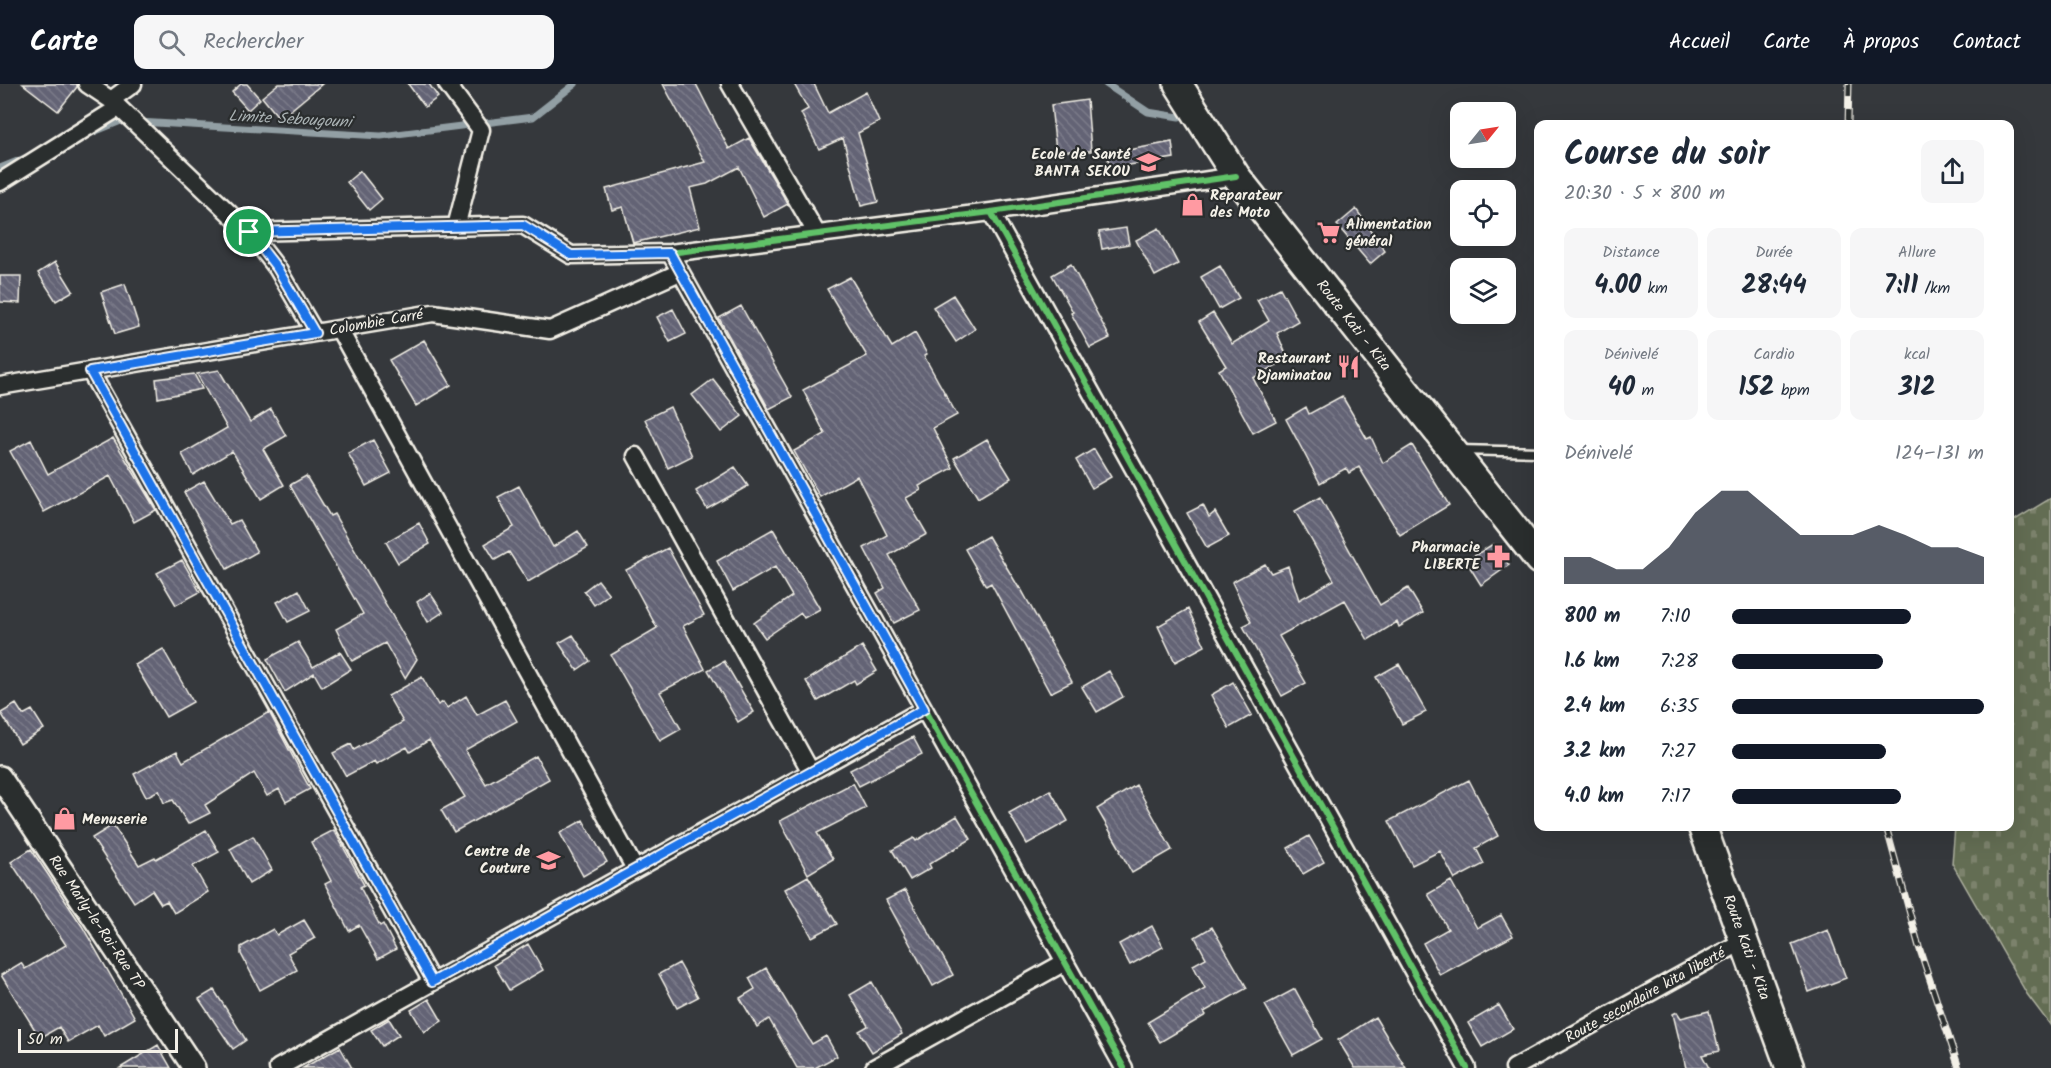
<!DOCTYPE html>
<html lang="fr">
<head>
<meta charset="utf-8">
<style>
	:root { --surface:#fff; --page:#f6f6f7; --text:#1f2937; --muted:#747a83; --accent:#111827 }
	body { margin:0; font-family:Kalam,sans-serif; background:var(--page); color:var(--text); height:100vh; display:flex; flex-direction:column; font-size:22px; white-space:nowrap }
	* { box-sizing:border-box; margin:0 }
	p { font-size:20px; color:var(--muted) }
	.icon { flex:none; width:33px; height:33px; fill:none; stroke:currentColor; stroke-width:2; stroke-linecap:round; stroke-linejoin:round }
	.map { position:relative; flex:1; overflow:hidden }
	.sheet { position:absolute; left:1534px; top:36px; width:480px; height:711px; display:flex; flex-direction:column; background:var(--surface); border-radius:12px; box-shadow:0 6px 24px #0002 }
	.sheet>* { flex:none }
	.needle { width:39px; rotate:60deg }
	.tools { position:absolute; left:1450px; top:18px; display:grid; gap:12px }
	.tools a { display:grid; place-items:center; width:66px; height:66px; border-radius:12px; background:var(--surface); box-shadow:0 6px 24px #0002; font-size:30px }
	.scale { position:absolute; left:18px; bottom:15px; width:160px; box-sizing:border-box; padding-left:6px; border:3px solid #f4f1e8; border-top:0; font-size:16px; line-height:21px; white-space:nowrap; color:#f4f1e8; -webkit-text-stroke:4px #2a2d2e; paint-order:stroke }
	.pin { position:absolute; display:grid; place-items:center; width:51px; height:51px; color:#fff; margin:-26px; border:3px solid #fff; border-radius:50%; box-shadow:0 2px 6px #0007 }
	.round { display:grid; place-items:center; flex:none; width:63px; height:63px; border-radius:12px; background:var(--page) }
	.overview { display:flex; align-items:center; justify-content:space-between; height:102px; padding:0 30px }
	h1 { font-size:33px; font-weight:600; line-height:45px }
	.metrics { display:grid; grid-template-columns:repeat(3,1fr); gap:9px; height:102px; padding:6px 30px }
	.metrics div { display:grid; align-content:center; border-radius:12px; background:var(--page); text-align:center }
	.metrics b { font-size:26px; font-weight:600 }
	.metrics small { font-size:16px; font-weight:400 }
	.metrics p { font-size:16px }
	.chart { height:168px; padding:12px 30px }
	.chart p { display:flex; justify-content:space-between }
	.chart svg { width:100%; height:108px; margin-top:6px; fill:var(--accent); opacity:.7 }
	ul { padding:0 30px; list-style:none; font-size:20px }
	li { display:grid; grid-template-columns:96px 72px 1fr; align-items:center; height:45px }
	li i { height:15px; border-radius:8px; background:var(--accent) }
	header { display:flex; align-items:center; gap:36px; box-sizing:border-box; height:84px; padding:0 30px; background:var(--accent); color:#fff }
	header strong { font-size:28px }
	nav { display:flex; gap:33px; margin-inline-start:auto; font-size:21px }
	.search { width:420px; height:54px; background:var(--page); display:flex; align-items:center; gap:15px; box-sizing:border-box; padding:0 21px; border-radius:12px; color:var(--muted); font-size:22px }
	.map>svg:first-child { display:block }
	.cemetery { fill:url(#cemetery-stones); stroke:#acaf9e; stroke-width:1.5 }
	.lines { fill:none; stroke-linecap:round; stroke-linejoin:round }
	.stream { stroke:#929fa4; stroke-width:7 }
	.building { fill:url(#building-back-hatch); stroke:#f4f1e8; stroke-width:1.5 }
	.service-casing { stroke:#f4f1e8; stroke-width:13 }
	.minor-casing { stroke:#f4f1e8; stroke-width:21 }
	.tertiary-casing { stroke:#f4f1e8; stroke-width:26 }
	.primary-casing { stroke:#f4f1e8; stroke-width:32 }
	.service { stroke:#2a2d2e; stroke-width:8 }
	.minor { stroke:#2a2d2e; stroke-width:16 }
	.tertiary { stroke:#2a2d2e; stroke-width:21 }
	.primary { stroke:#2a2d2e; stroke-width:27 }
	.rail-casing { stroke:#f4f1e8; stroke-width:7 }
	.rail { stroke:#2a2d2e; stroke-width:4.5; stroke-dasharray:14; stroke-linecap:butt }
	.cycleway-casing { stroke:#2a2d2e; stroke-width:10 }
	.cycleway { stroke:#61c268; stroke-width:6 }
	.route-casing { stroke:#fff; stroke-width:12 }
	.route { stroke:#1a73e8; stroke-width:8 }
	.labels { text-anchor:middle; stroke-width:4.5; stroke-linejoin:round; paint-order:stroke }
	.poi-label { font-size:15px; font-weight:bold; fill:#f4f1e8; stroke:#2a2d2e; text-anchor:end }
	.street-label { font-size:15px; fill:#f4f1e8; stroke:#2a2d2e }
	.water-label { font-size:16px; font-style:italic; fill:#abb3b5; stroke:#2a2d2e }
</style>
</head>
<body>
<header>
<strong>Carte</strong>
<div class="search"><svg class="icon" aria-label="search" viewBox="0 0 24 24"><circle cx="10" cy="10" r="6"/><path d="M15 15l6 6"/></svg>Rechercher</div>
<nav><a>Accueil</a><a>Carte</a><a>À propos</a><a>Contact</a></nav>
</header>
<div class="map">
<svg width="2051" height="984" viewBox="0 0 2051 984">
	<defs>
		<pattern id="cemetery-stones" width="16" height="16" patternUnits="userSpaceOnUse" patternTransform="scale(1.5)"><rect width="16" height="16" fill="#646d53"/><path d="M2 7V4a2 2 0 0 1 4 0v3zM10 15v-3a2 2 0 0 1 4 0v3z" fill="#7b826c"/></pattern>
		<pattern id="building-back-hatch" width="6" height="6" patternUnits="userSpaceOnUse" patternTransform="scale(1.5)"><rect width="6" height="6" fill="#636375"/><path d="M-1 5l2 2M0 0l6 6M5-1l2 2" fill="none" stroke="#7a7a89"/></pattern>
	</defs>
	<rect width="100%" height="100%" fill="#35383c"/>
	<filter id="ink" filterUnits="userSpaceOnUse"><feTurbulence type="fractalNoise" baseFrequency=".0167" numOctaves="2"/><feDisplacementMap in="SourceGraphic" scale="12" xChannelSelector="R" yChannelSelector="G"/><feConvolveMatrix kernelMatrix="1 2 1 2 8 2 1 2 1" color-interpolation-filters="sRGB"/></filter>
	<g filter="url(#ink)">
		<!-- cemetery -->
		<path class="cemetery" d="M2051 414V942L2027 910 1952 779 1955 743 2010 742V439Z"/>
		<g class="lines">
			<!-- stream -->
			<path class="stream" d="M1106 0 1148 28 1179 33
				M91 49 121 37 381 52 533 33 575 0
				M0 84 25 74"/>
		</g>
		<!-- building -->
		<path class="building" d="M23 0H77V3L58 27Z
			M241 0H247L260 15 248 26 232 8Z
			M278 0H322L280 35 262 13Z
			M408 0H429L438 13 425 23Z
			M663 0H696L729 65 749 54 788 120 764 133 739 83 707 100 690 104 700 143 633 159 623 123 612 126 606 105 705 78Z
			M794 0H814L828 29 866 8 879 38 858 49 878 118 861 122 843 54 819 65 801 29 808 25Z
			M1087 16 1091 67H1056L1051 21Z
			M1172 58 1174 74 1110 84 1107 70Z
			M360 87 382 115 369 126 347 98Z
			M1356 125 1385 167 1370 180 1337 141Z
			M1126 144 1129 160 1102 165 1099 148Z
			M1159 144 1178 180 1155 192 1136 156Z
			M55 178 73 207 56 217 38 189Z
			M1071 180 1110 254 1090 264 1071 229 1073 228 1052 191Z
			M1220 182 1239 214 1219 225 1201 193Z
			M0 192H21L20 219 0 218Z
			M850 193 892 263 915 249 927 270 924 272 957 331 933 344 953 384 919 402 921 406 906 414 927 450 889 471 920 526 894 539 877 509 885 504 864 464 887 451 857 392 820 413 794 367 825 350 803 306 867 272 827 205Z
			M125 200 139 243 115 250 101 208Z
			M1280 204 1298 237 1277 249 1288 275 1253 294 1276 337 1253 349 1219 286 1226 282 1199 238 1213 229 1232 260 1269 237 1257 216Z
			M953 211 975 245 956 258 933 223Z
			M741 222 792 313 769 325 719 234Z
			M673 225 686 250 670 258 657 233Z
			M424 256 451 301 416 322 389 276Z
			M219 286 250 338 271 325 286 352 263 365 284 401 261 415 232 367 193 391 182 370 227 344 197 290Z
			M194 290 202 305 158 314 156 295Z
			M713 295 742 332 721 348 692 311Z
			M1342 312 1367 355 1371 353 1383 379 1412 361 1449 421 1400 451 1359 383 1349 389 1346 384 1320 399 1286 335 1306 323 1309 330Z
			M670 323 692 372 668 384 645 335Z
			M113 354 156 426 134 438 110 392 44 428 10 367 31 356 48 390Z
			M987 355 1011 394 978 414 954 374Z
			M373 356 391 389 366 402 348 369Z
			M1094 365 1111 393 1092 404 1076 376Z
			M735 383 748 402 707 425 696 407Z
			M306 392 330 432 334 430 417 575 405 594 385 559 352 577 336 545 363 530 290 401Z
			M204 397 230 440 239 436 257 468 227 485 184 408Z
			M519 402 553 463 578 447 588 463 528 498 509 468 495 476 485 460 514 443 498 413Z
			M1320 413 1380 521 1408 504 1423 529 1399 543 1397 538 1368 556 1345 516 1279 552 1306 599 1282 612 1243 542 1251 538 1232 498 1265 480 1271 489 1288 482 1299 516 1334 496 1295 427Z
			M1203 421 1209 433 1215 428 1229 452 1207 464 1187 429Z
			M419 439 430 460 398 479 386 458Z
			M773 445 820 525 804 534 801 529 765 554 754 539 792 512 775 483 733 507 717 477Z
			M988 452 1019 504 1020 503 1072 598 1050 609 991 499 986 502 965 465Z
			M1493 460 1509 481 1481 501 1466 477Z
			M668 464 704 531 683 542 705 585 660 608 681 645 660 657 611 571 657 544 626 486Z
			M182 476 200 508 176 521 157 489Z
			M598 496 609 510 594 521 584 507Z
			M299 506 310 527 288 538 277 518Z
			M430 509 443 528 428 538 417 518Z
			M1188 525 1205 562 1175 578 1158 542Z
			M573 551 590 577 577 586 559 559Z
			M298 558 313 583 340 568 351 585 322 603 314 589 285 608 267 575Z
			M862 562 877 587 856 600 854 596 818 617 806 597Z
			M163 565 193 618 166 633 135 581Z
			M724 577 754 628 738 638 708 586Z
			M1399 580 1426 628 1402 640 1376 593Z
			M1109 587 1123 613 1097 628 1082 603Z
			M422 593 438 621 443 618 447 624 466 612 477 631 505 616 517 637 465 666 486 700 536 672 549 695 454 748 441 726 465 713 429 656 410 668 407 663 376 680 374 677 346 692 333 669 351 660 354 666 403 638 388 612Z
			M1233 598 1252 631 1229 644 1211 611Z
			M16 620 23 631 32 626 44 645 20 660 1 629Z
			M269 628 310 705 286 718 279 705 267 712 254 689 205 721 210 729 188 740 173 716 164 719 159 706 146 713 134 690 177 667 183 678Z
			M913 653 922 670 859 702 850 686Z
			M1469 696 1498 752 1476 764 1484 780 1455 795 1440 767 1412 781 1389 737Z
			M853 699 866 724 817 749 833 775 808 790 780 737Z
			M1136 701 1172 766 1132 789 1120 767 1121 766 1097 725Z
			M1050 706 1068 737 1027 760 1009 729Z
			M957 732 971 755 929 780 931 784 910 796 892 766 914 754 916 757Z
			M583 736 607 778 583 792 560 749Z
			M113 741 139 781 155 773 156 775 206 746 219 768 193 782 208 808 174 829 167 817 161 820 152 806 134 818 92 754Z
			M334 746 364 801 360 803 380 842 383 840 396 865 378 875 359 841 349 847 325 800 331 797 311 758Z
			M253 752 272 786 249 800 230 765Z
			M1309 752 1324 778 1303 790 1288 764Z
			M31 765 82 842 135 934 104 952 98 941 68 958 59 943 40 954 1 891 21 879 25 885 66 861 11 778Z
			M808 792 837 840 812 853 785 805Z
			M1451 797 1477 844 1501 831 1513 852 1440 891 1423 859 1448 845 1428 810Z
			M905 806 953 891 933 902 886 816Z
			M304 836 315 854 288 869 297 886 260 906 241 870V863L273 845 277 851Z
			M1152 842 1163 863 1130 881 1119 860Z
			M1212 843 1247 904 1204 928 1206 931 1160 958 1148 938 1205 904 1193 881 1206 874 1195 853Z
			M1828 846 1846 894 1809 908 1792 860Z
			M528 860 543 886 509 906 494 881Z
			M679 879 698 913 677 924 659 890Z
			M766 884 812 960 826 952 837 972 815 984H797L769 935 757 943 740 914 755 905 749 894Z
			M872 898 902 950 872 968 859 947 868 942 850 911Z
			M1295 905 1322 955 1293 971 1265 921Z
			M214 906 246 956 233 965 199 915Z
			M429 915 442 937 424 948 411 926Z
			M1499 921 1513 945 1482 963 1468 939Z
			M1709 927 1719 967 1702 971 1709 984H1686L1673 930 1677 928 1681 934Z
			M1375 933 1406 984H1355L1338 956Z
			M389 935 399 951 382 962 371 946Z
			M158 961 171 984H120Z
			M340 963 352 984H303Z"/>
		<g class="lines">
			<defs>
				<path id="service" d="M1458 366 1539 368"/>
				<path id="minor" d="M87 0 111 16 249 148 277 184 315 249
					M447 0 481 46 456 143
					M730 0 817 150
					M111 16 133 0
					M0 98 118 24
					M991 128 1467 984
					M249 148 523 141 571 171 670 169 991 128 1236 92
					M670 169 1124 984
					M339 245 635 785
					M90 287 432 898
					M0 302 433 229 550 246 680 188
					M636 372 811 688
					M278 984 924 625
					M874 984 1065 878
					M1514 984 1745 856"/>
				<path id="tertiary" d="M0 693 194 984"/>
				<path id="primary" d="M1178 0 1236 92 1539 476
					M1702 742 1790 984"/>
			</defs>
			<!-- service casing -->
			<use href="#service" class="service-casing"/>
			<!-- minor casing -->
			<use href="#minor" class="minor-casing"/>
			<!-- tertiary casing -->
			<use href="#tertiary" class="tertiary-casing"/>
			<!-- primary casing -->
			<use href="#primary" class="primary-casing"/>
			<!-- service -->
			<use href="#service" class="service"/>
			<!-- minor -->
			<use href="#minor" class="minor"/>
			<!-- tertiary -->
			<use href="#tertiary" class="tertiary"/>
			<!-- primary -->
			<use href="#primary" class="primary"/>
			<defs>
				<path id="rail" d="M1848 40 1849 0
					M1886 742 1919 863 1959 984"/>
			</defs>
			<!-- rail casing -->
			<use href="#rail" class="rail-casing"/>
			<!-- rail -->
			<use href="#rail" class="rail"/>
			<defs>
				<path id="cycleway" d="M991 128 1467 984
					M249 148 523 141 571 171 670 169 991 128 1236 92
					M670 169 1124 984"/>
			</defs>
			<!-- cycleway casing -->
			<use href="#cycleway" class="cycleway-casing"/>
			<!-- cycleway -->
			<use href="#cycleway" class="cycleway"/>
		</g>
	</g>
	<g class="lines" filter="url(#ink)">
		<defs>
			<path id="route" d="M523 141 571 171 670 169 924 625 432 898 90 287 315 249 277 184 249 148Z"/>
		</defs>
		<!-- route casing -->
		<use href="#route" class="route-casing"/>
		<!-- route -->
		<use href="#route" class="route"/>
	</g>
	<!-- icons -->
	<defs>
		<symbol id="university-bare" viewBox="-9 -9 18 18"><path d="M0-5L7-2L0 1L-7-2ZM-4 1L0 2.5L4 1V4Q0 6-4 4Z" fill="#ff9aa2" stroke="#2a2d2e" stroke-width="2.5" paint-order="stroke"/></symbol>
		<symbol id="shop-bare" viewBox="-9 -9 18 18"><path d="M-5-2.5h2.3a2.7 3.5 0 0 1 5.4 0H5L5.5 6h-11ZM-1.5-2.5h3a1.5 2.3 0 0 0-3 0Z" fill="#ff9aa2" stroke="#2a2d2e" stroke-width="2.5" paint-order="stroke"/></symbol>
		<symbol id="supermarket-bare" viewBox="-9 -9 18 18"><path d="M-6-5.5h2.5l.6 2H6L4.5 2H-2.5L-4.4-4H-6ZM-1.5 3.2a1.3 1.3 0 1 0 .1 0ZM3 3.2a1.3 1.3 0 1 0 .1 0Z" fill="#ff9aa2" stroke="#2a2d2e" stroke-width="2.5" paint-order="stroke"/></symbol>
		<symbol id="restaurant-bare" viewBox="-9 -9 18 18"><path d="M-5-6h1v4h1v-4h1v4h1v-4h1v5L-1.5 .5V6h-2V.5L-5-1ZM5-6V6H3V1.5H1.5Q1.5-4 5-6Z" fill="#ff9aa2" stroke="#2a2d2e" stroke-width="2.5" paint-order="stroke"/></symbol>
		<symbol id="pharmacy-bare" viewBox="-9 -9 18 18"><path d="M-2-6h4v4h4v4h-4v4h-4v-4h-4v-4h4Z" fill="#ff9aa2" stroke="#2a2d2e" stroke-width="2.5" paint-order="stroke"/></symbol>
	</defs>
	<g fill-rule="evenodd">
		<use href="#university-bare" x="1132" y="62" width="33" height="33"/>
		<use href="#shop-bare" x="1176" y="104" width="33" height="33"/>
		<use href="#supermarket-bare" x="1312" y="132" width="33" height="33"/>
		<use href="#restaurant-bare" x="1332" y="266" width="33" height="33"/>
		<use href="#pharmacy-bare" x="1482" y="456" width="33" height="33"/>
		<use href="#shop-bare" x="48" y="718" width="33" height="33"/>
		<use href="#university-bare" x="532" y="760" width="33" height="33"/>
	</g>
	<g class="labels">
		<!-- poi labels -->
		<g class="poi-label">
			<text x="1130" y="75">Ecole de Santé<tspan x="1130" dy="17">BANTA SEKOU</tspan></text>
			<text x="1210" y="116" text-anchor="start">Reparateur<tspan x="1210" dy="17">des Moto</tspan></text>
			<text x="1346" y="145" text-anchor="start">Alimentation<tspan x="1346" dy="17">général</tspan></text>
			<text x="1331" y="279">Restaurant<tspan x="1331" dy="17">Djaminatou</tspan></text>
			<text x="1480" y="468">Pharmacie<tspan x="1480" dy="17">LIBERTE</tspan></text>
			<text x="82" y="740" text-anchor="start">Menuserie</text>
			<text x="530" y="772">Centre de<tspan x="530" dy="17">Couture</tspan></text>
		</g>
		<!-- street labels -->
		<g class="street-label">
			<text transform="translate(376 238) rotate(-10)" y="5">Colombie Carré</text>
			<text transform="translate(1354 241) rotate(52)" y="5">Route Kati - Kita</text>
			<text transform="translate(97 838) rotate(56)" y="5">Rue Marly-le-Roi-Rue TP</text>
			<text transform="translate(1747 863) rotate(70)" y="5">Route Kati - Kita</text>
			<text transform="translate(1645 911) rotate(-29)" y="5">Route secondaire kita liberté</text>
		</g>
		<!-- water labels -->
		<g class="water-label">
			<text transform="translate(290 34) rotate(3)" y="6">Limite Sebougouni</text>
		</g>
	</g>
</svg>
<div class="tools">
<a><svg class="needle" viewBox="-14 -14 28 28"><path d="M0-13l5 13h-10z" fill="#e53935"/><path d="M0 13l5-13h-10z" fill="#747a83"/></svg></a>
<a><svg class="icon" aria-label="locate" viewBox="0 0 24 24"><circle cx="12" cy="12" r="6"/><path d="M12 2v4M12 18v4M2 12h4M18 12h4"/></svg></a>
<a><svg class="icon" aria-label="layers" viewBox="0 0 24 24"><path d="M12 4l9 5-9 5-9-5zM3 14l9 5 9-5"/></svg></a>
</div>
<div class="scale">50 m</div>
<div class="pin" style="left:249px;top:148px;background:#1e9e55"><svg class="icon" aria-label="arrive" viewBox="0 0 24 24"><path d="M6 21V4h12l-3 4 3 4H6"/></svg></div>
<section class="sheet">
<div class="overview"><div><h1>Course du soir</h1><p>20:30 · 5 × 800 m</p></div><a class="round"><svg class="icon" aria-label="share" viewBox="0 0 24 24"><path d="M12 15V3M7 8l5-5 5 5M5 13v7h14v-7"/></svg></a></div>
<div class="metrics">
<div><p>Distance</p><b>4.00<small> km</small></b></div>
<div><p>Durée</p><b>28:44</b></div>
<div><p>Allure</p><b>7:11<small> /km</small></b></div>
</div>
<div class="metrics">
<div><p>Dénivelé</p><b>40<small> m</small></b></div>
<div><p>Cardio</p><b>152<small> bpm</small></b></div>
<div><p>kcal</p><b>312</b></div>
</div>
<div class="chart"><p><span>Dénivelé</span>124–131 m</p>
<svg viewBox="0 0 160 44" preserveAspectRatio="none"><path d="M0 44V33L10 33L20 38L30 38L40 29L50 15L60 6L70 6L80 15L90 24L100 24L110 24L120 20L130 24L140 29L150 29L160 33V44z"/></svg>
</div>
<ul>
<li><b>800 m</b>7:10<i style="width:71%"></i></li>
<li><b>1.6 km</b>7:28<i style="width:60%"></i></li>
<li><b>2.4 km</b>6:35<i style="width:100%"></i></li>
<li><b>3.2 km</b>7:27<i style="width:61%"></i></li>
<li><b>4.0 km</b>7:17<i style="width:67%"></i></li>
</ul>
</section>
</div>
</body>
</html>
